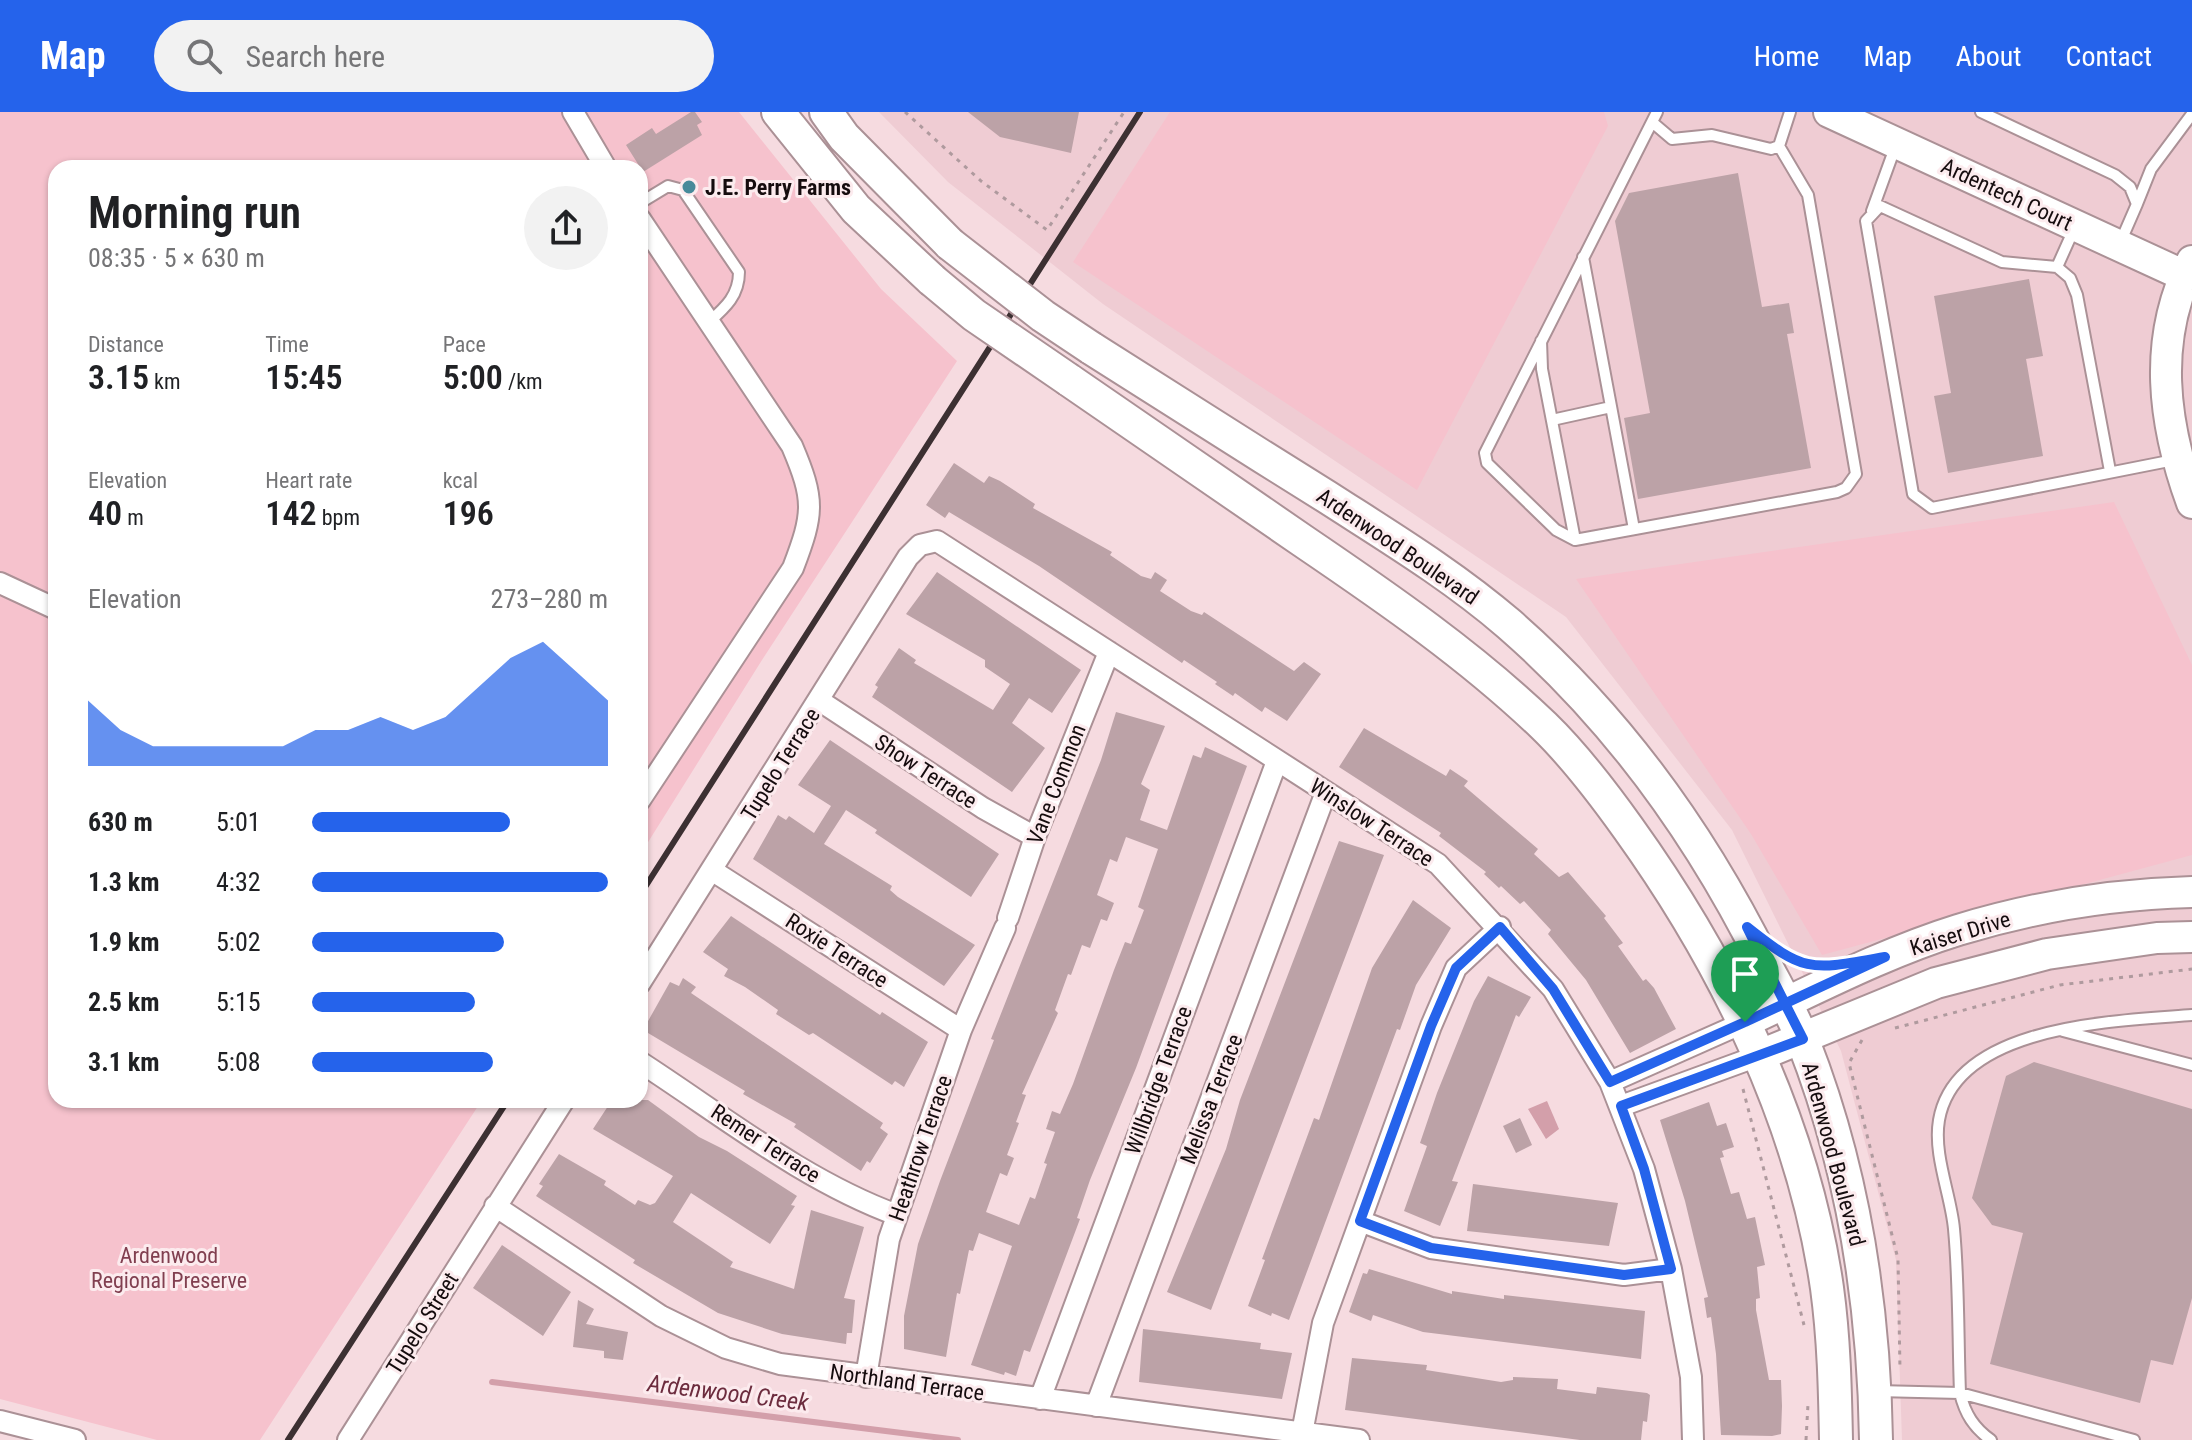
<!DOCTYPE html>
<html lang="en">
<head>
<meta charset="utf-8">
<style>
	:root { --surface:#fff; --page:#f2f2f2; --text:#202124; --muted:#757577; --accent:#2563eb }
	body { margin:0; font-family:"Roboto Condensed",sans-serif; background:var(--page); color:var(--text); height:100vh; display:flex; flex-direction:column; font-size:30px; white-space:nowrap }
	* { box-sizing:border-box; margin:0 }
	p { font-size:26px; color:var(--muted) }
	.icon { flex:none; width:44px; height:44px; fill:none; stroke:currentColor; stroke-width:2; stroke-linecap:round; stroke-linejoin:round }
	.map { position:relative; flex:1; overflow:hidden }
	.sheet { position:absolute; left:48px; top:48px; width:600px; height:948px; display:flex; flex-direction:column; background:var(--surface); border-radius:24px; box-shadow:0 2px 6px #0004 }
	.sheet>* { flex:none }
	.pin { position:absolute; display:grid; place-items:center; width:68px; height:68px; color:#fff; margin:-82px -34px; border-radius:50% 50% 50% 0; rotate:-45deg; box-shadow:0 0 8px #0007 }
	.pin .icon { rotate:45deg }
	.round { display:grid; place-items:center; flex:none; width:84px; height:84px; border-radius:42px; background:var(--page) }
	.head { display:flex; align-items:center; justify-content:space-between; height:136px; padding:0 40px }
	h1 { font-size:44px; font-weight:600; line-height:60px }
	.figures { display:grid; grid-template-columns:repeat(3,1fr); gap:12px; height:136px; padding:8px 40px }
	.figures div { display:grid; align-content:center }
	.figures b { font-size:34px; font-weight:600 }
	.figures small { font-size:22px; font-weight:400 }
	.figures p { font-size:22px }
	.chart { height:224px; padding:16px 40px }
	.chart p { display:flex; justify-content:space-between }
	.chart svg { width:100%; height:144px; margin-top:8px; fill:var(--accent); opacity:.7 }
	ul { padding:0 40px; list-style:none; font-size:26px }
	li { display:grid; grid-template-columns:128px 96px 1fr; align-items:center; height:60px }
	li i { height:20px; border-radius:10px; background:var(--accent) }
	header { display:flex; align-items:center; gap:48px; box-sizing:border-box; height:112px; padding:0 40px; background:var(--accent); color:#fff }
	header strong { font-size:38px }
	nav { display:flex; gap:44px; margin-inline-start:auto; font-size:28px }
	.search { width:560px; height:72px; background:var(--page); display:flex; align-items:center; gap:20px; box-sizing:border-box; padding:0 28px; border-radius:44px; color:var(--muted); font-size:30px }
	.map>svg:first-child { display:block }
	.built { fill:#efccd3 }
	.green { fill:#f6c2cd }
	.water { fill:#d39faa }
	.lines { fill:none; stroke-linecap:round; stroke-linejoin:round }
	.stream { stroke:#d39faa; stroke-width:6 }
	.building { fill:#bca2a7; fill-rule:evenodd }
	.lane-casing { stroke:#ab9196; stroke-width:14 }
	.street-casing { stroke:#ab9196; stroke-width:24 }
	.secondary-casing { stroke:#ab9196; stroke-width:34 }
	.primary-casing { stroke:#ab9196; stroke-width:36 }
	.path { stroke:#af9a9e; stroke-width:3; stroke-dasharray:4 6; stroke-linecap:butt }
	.lane { stroke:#fff; stroke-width:10 }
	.street { stroke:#fff; stroke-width:20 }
	.secondary { stroke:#fff; stroke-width:30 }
	.primary { stroke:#fff; stroke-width:32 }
	.rail { stroke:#3c3032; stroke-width:6 }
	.primary-bridge-casing { stroke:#ab9196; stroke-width:36; stroke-linecap:butt }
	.primary-bridge { stroke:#fff; stroke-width:32 }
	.route-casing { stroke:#fff; stroke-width:16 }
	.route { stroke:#2563eb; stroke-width:10 }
	.poi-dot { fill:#478a9a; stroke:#fcebee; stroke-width:3 }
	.labels { text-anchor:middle; stroke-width:6; stroke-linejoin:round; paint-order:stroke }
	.poi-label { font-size:22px; font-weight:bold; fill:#150c0e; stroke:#fcebee; text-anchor:start }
	.street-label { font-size:22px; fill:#150c0e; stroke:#fcebee }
	.park-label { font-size:22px; fill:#813f50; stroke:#fcebee }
	.water-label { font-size:24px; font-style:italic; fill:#6c2c3e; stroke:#fcebee }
</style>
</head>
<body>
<header>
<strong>Map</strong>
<div class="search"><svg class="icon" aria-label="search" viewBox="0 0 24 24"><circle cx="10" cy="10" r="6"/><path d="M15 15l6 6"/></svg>Search here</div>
<nav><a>Home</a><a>Map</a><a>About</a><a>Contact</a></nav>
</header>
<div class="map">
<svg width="2192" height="1328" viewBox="0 0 2192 1328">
	<rect width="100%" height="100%" fill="#f6dbe0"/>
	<!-- built -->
	<path class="built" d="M879 0H2192V1328H1902L1896 1148 1841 939 1732 718 1566 505 1103 192 948 70Z"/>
	<!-- green -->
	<path class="green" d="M0 0H739L881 177 957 249 762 548 640 743V56H56V988H482L260 1328H157L0 1287Z
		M1170 0H1604L1608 14 1417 378 1073 150Z
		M2114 390 2192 553V743L1822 843 1751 722 1576 467Z"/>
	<!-- water -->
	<path class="water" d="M1547 989 1559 1017 1546 1027 1528 997Z"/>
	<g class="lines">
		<!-- stream -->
		<path class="stream" d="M492 1270 958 1328"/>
	</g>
	<!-- building -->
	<path class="building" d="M691 0H695L702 10 697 13 702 23 643 60 626 33 652 16 656 22Z
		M968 0H1079L1071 41 1000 25Z
		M1738 61 1762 195 1789 191 1794 221 1787 222 1811 356 1638 387 1624 306 1650 301 1615 109 1629 81Z
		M2029 167 2043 244 2026 247 2043 344 1948 361 1934 284 1951 281 1934 184Z
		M954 351 984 371 989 364 1000 369 1035 392 1033 396 1112 440 1110 443 1141 464 1151 467 1155 460 1167 468 1160 479 1191 499 1202 503 1204 500 1294 559 1304 550 1321 562 1287 609 1265 595 1262 600 1235 581 1233 584 1215 572 1217 570 1184 548 1182 551 1039 454 949 400 945 406 926 393Z
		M937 460 1081 558 1052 601 1029 586 1012 611 1045 636 1012 680 872 585 878 575 875 573 899 536 916 548 914 551 993 598 1010 572 985 555V548L906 502Z
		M1116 600 1165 614 1141 672 1150 678 1140 708 1167 718 1193 643 1201 646 1205 635 1247 654 1136 956 1090 1068 1077 1106 1080 1107 1030 1240 1024 1238 1016 1264 1005 1260 1004 1263 971 1253 1012 1134 979 1121 973 1139 969 1138 960 1182 957 1181 946 1245 904 1237V1204L918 1132 940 1069 994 928 991 927 1101 648ZM1126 725 1158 737 1138 795 1144 798 1131 832 1125 830 1114 858 1073 972 1060 1002 1052 999 1046 1017 1055 1020 1044 1051 1047 1052 1035 1087 1030 1085 1019 1113 986 1100 1000 1061 1007 1064 1014 1046 1007 1043 1019 1011 1016 1010 1026 983 1022 982 1058 901 1055 898 1068 862 1071 863 1082 833 1090 836 1101 807 1107 809 1114 791 1097 783 1110 747 1117 750Z
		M1364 616 1446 664 1450 657 1468 669 1464 674 1538 737 1534 742 1559 765 1568 760 1606 804 1604 806 1623 831 1618 834 1643 869 1646 867 1654 876 1676 917 1630 941 1586 868 1548 822 1551 818 1524 789 1520 792 1501 774 1499 776 1484 762 1486 760 1439 724 1441 721 1339 655Z
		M830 628 999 742 971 785 875 721 877 718 846 698 824 732 892 774 890 778 898 785 975 833 944 874 753 747 778 703 786 708 789 704 814 721 831 694 798 673Z
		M1339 729 1384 743 1211 1198 1167 1180 1226 1037 1240 988Z
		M1413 788 1451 816 1416 873 1400 918 1397 917 1289 1208 1272 1201 1271 1204 1248 1194 1265 1148 1262 1147 1314 1006 1319 1008 1372 856Z
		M731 804 880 903 882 900 928 930 904 975 895 969 892 973 813 921 809 923 776 902 778 898 745 875 724 864 728 857 703 840Z
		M1488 864 1531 885 1519 905 1516 903 1452 1069 1458 1070 1440 1114 1404 1099 1427 1034 1420 1031 1437 981 1474 889Z
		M683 866 696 875 691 881 883 1011 880 1016 888 1022 870 1051 867 1049 861 1059 794 1015 796 1012 743 982 745 979 643 918 670 870 679 874Z
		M2034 950 2192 997V1186L2173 1253 2151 1248 2140 1291 1990 1252 2023 1121 1992 1113 1972 1086 2006 964Z
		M612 988H648L699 1025 727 1039 797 1084 791 1093 795 1094 770 1132 691 1081 673 1110 733 1150 730 1155 794 1177 811 1098 864 1115 844 1186 855 1188 852 1221H847L846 1232 782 1222 718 1201 633 1151 635 1148 536 1084 543 1074 539 1072 559 1042 606 1069 604 1073 635 1093 638 1088 650 1093 655 1091 673 1064 593 1017Z
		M1709 990 1717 1014 1726 1011 1734 1035 1722 1039 1724 1045 1720 1046 1731 1082 1739 1080 1747 1107 1755 1105 1765 1153 1757 1155 1760 1186 1756 1187V1198L1769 1268H1781L1782 1294 1781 1322 1772 1324 1721 1323 1716 1242 1711 1205 1707 1206 1704 1186 1708 1185 1685 1089 1660 1008Z
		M1520 1006 1532 1033 1516 1041 1503 1014Z
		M1473 1072 1618 1091 1609 1134 1467 1119Z
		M502 1133 571 1180 543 1224 473 1176Z
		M1369 1157 1452 1182V1179L1504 1187V1183L1645 1199 1641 1247 1423 1220 1373 1203 1371 1209 1366 1207 1349 1200 1363 1161 1367 1162Z
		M578 1188 594 1197 586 1212 628 1220 623 1248 604 1246V1239L573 1235Z
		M1143 1217 1261 1231 1260 1237 1292 1241 1282 1287 1139 1270Z
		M1352 1246 1427 1253 1426 1258 1501 1270 1513 1268V1265L1558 1267 1557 1277 1596 1282 1597 1275 1647 1281 1650 1283 1647 1310 1643 1309 1641 1328H1580L1345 1298Z"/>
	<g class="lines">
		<defs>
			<path id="lane" d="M1657 0 1485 341 1487 351 1556 418 1575 428 1837 380 1846 376 1856 362 1808 83 1779 34 1790 0
				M1981 0 2115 63 2130 75 2137 92 2120 131
				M1652 10 1672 27 1712 23 1771 37 1779 34
				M640 91 668 74 683 78 739 160C739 183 726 195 709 210
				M2137 92 2151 57 2192 2
				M1872 99 1896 33
				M1583 145 1634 417
				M2057 155 2074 117
				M1541 229 1542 257 1575 428
				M1552 308 1611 295
				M2110 359 2077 183 2070 166 2057 155 2002 150 1880 94 1866 109 1913 382 1932 396 2174 348
				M2063 919 2192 953
				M1877 1279 1960 1281C1965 1302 1974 1316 1991 1328
				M2134 1328 1960 1281C1958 1227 1959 1171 1954 1117 1951 1083 1933 1043 1939 1008 1956 912 2118 909 2192 903"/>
			<path id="street" d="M573 0 606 56
				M640 107 792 334C815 388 814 401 793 456L640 688
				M0 471 56 497
				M820 589 983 696 1035 725
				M713 759 961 918
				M1008 806 1035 725 1109 540
				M640 871 908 445 920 433 937 429 1438 752 1553 877 1610 970 1644 1057 1671 1157 1691 1265 1693 1328
				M640 950C722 1003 804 1069 897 1103
				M1610 970 1745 910
				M1621 994 1758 944
				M495 1094 661 1204 726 1236 780 1252 1359 1328
				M1360 1109 1431 1136 1624 1163 1671 1157
				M866 1265 889 1127 961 918 1005 816
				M1040 1287 1277 649
				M1096 1294 1326 680
				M0 1309 75 1328
				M1302 1321 1323 1211 1431 914 1456 856 1500 815
				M348 1328 564 988"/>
			<path id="secondary" d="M1829 0 2185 164
				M2192 149C2152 228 2163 311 2192 391
				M1745 910C1814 878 1884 841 1958 818 2033 795 2114 782 2192 780
				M1758 944 1936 871 2047 842 2157 826 2192 825"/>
			<path id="primary" d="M778 0 856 97 932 168
				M826 0 844 25 950 132
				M1091 236C1170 286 1248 336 1327 385 1389 425 1452 463 1509 512 1618 607 1701 723 1765 852 1778 877 1793 903 1803 929 1853 1056 1874 1192 1876 1328
				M1069 268C1147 322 1225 375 1303 429 1387 486 1471 544 1544 614 1576 645 1603 681 1628 716 1725 851 1803 1010 1827 1176 1834 1227 1835 1277 1836 1328"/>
		</defs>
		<!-- lane casing -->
		<use href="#lane" class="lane-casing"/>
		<!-- street casing -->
		<use href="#street" class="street-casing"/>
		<!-- secondary casing -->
		<use href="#secondary" class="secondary-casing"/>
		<!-- primary casing -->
		<use href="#primary" class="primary-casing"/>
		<!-- path -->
		<path class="path" d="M905 0 981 69 1047 118 1124 0
			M1791 848 1806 852
			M1895 916 2060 873 2192 857
			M1862 928 1849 951 1898 1147 1900 1258
			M1743 977 1804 1213
			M1806 1328 1808 1292"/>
		<!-- lane -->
		<use href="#lane" class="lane"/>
		<!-- street -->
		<use href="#street" class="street"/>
		<!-- secondary -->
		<use href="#secondary" class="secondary"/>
		<!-- primary -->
		<use href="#primary" class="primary"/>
		<!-- rail -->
		<path class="rail" d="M640 783 1140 0
			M288 1328 508 988"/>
		<defs>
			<path id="primary-bridge" d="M950 132 1043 204 1091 236
				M932 168 974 203 1069 268"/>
		</defs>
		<!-- primary-bridge casing -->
		<use href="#primary-bridge" class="primary-bridge-casing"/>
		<!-- primary-bridge -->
		<use href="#primary-bridge" class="primary-bridge"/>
	</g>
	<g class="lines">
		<defs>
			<path id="route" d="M1745 910 1610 970 1553 877 1500 815 1456 856 1431 914 1360 1109 1431 1136 1624 1163 1671 1157 1644 1057 1621 994 1803 927C1784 890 1765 852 1747 815 1806 862 1811 858 1885 845L1745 910"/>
		</defs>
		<!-- route casing -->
		<use href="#route" class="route-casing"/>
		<!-- route -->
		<use href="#route" class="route"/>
	</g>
	<!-- markers -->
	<circle class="poi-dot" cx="689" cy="75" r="8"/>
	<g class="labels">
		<!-- poi labels -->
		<g class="poi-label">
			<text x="705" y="83">J.E. Perry Farms</text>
		</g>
		<!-- street labels -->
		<g class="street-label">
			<text transform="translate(2007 82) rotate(25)" y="8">Ardentech Court</text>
			<text transform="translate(1398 434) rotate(34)" y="8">Ardenwood Boulevard</text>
			<text transform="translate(780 652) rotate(-58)" y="8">Tupelo Terrace</text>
			<text transform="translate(926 659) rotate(33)" y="8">Show Terrace</text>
			<text transform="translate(1056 672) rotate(-69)" y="8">Vane Common</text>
			<text transform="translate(1372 710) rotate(33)" y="8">Winslow Terrace</text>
			<text transform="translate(1960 821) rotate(-17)" y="8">Kaiser Drive</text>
			<text transform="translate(837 838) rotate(33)" y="8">Roxie Terrace</text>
			<text transform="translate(1158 968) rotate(-70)" y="8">Willbridge Terrace</text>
			<text transform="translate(1211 987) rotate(-69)" y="8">Melissa Terrace</text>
			<text transform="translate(766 1031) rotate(33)" y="8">Remer Terrace</text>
			<text transform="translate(920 1036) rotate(-71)" y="8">Heathrow Terrace</text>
			<text transform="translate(1834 1042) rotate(75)" y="8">Ardenwood Boulevard</text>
			<text transform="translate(422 1211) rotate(-58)" y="8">Tupelo Street</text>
			<text transform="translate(907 1270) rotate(8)" y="8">Northland Terrace</text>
		</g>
		<!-- park labels -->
		<g class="park-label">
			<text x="169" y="1151">Ardenwood<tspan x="169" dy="25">Regional Preserve</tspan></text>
		</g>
		<!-- water labels -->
		<g class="water-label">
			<text transform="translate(728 1281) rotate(7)" y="8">Ardenwood Creek</text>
		</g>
	</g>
</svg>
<div class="pin" style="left:1745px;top:910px;background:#1e9e55"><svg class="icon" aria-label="arrive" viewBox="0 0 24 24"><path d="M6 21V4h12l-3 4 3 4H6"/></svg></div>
<section class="sheet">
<div class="head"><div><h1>Morning run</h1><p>08:35 · 5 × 630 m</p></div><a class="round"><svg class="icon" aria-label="share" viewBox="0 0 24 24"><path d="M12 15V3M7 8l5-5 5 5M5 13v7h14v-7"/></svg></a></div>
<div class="figures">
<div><p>Distance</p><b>3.15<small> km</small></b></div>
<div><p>Time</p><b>15:45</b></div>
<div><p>Pace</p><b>5:00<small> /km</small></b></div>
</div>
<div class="figures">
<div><p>Elevation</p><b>40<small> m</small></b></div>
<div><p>Heart rate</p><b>142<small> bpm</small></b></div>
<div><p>kcal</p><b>196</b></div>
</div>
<div class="chart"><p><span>Elevation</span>273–280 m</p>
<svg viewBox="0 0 160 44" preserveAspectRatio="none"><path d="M0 44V24L10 33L20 38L30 38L40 38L50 38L60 38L70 33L80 33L90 29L100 33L110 29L120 20L130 11L140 6L150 15L160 24V44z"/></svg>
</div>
<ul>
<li><b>630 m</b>5:01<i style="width:67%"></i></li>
<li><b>1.3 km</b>4:32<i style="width:100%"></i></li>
<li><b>1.9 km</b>5:02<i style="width:65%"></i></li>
<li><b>2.5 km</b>5:15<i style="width:55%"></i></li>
<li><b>3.1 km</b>5:08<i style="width:61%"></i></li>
</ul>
</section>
</div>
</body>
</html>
